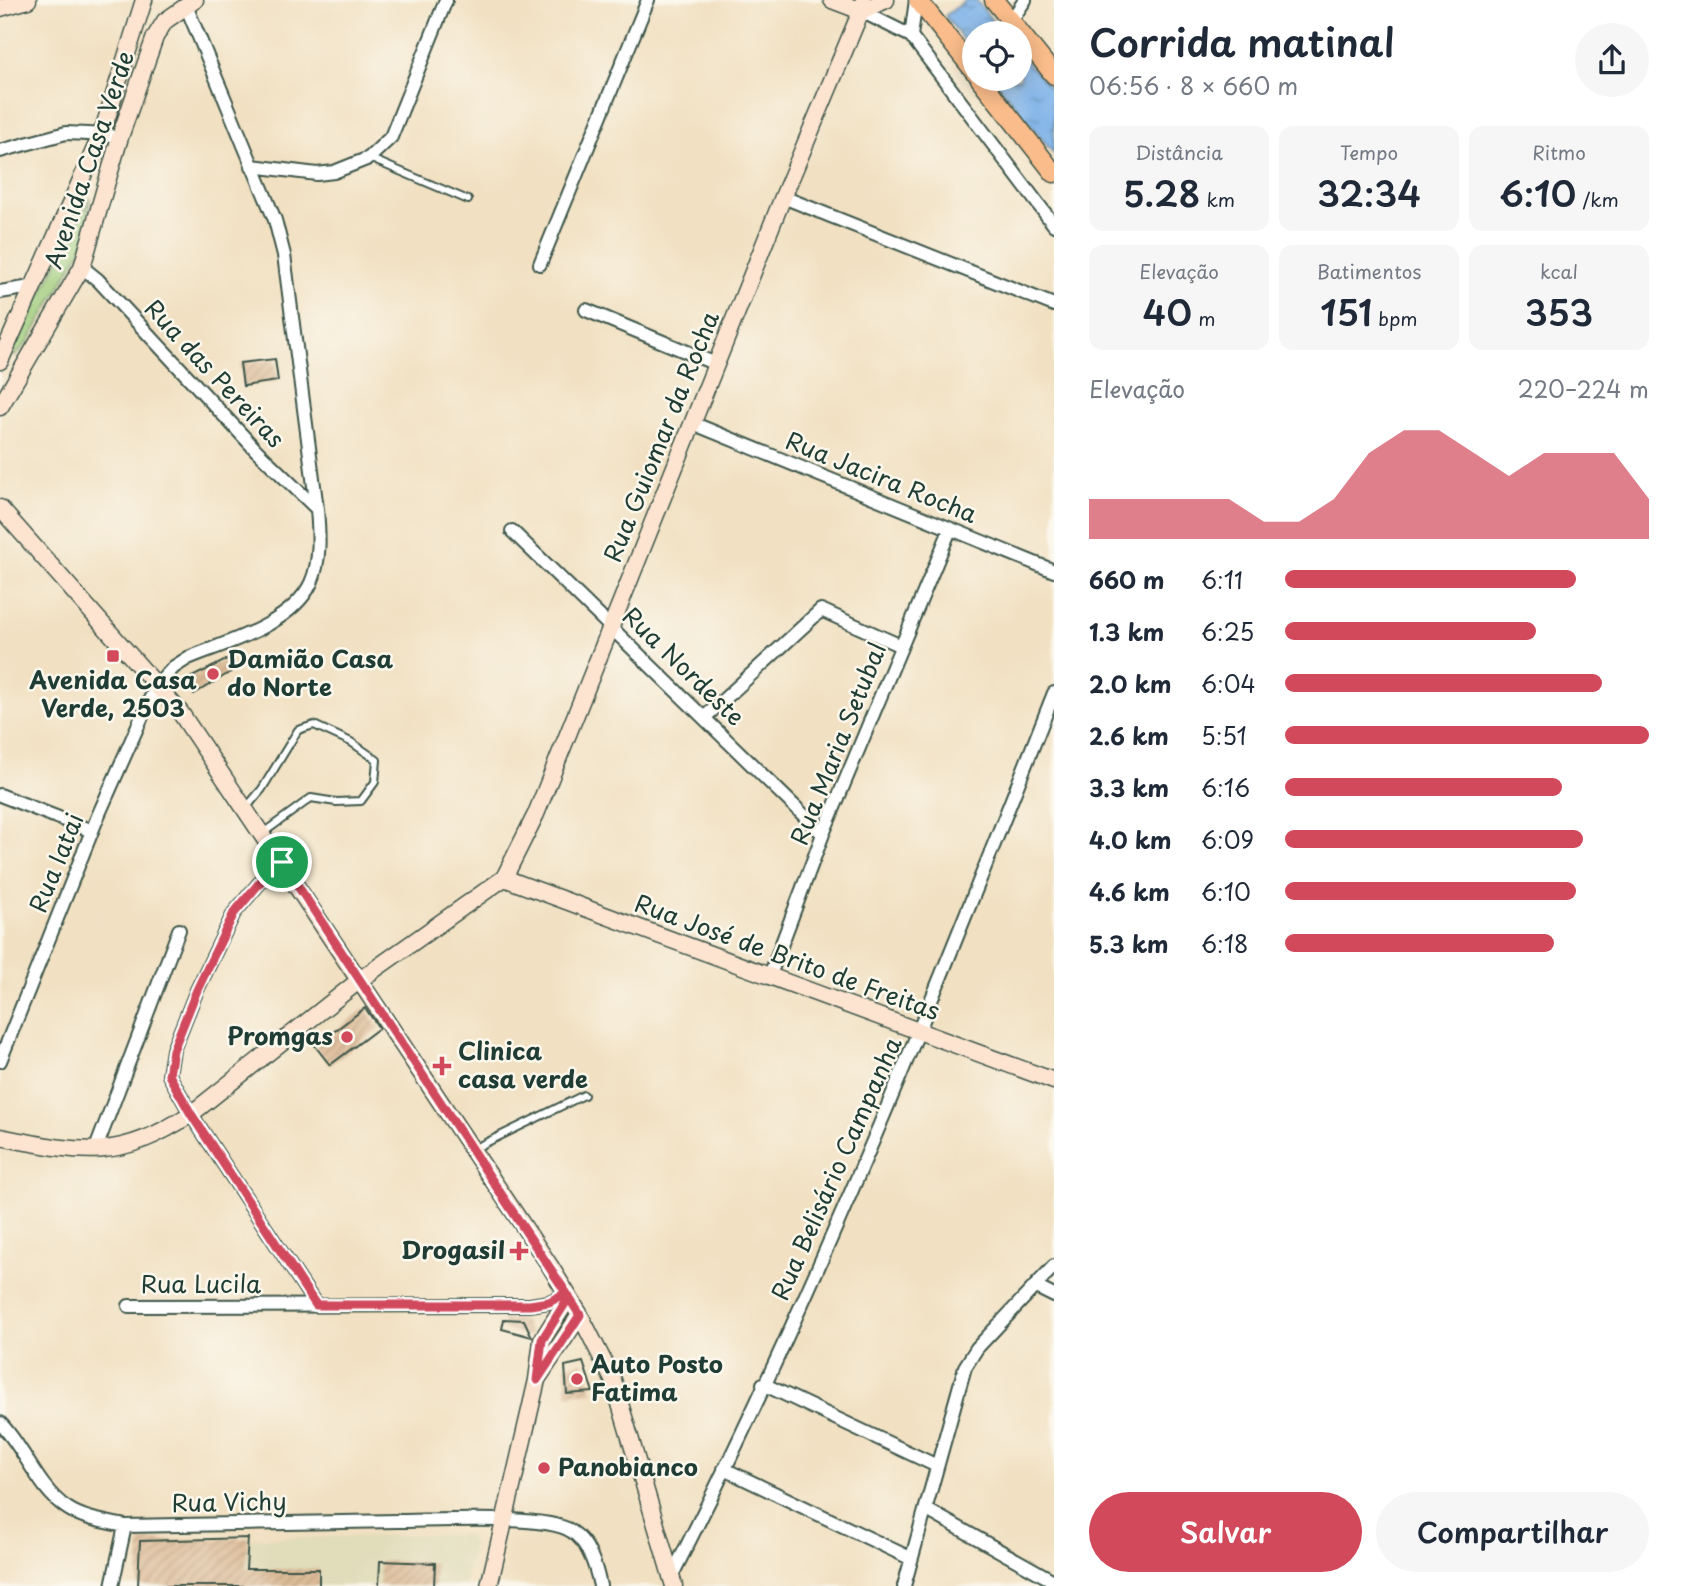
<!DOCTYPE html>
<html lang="pt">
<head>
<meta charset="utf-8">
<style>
	:root { --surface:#fff; --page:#f6f6f7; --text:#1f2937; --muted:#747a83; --accent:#d1495b }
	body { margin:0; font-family:"Playpen Sans",sans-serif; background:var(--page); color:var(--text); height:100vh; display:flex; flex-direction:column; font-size:26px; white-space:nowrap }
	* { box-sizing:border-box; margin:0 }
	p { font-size:23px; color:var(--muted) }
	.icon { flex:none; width:38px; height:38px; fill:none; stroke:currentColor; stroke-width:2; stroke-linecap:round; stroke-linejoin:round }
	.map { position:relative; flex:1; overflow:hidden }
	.details { display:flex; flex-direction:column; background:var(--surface); width:630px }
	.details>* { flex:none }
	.controls { position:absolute; left:962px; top:21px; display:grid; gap:14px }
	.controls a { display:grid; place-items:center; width:70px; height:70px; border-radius:50%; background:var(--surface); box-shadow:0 4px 18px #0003; font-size:35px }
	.pin { position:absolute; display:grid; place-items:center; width:60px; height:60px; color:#fff; margin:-30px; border:4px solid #fff; border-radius:50%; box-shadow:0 2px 7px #0007 }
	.round { display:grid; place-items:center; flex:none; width:74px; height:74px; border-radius:37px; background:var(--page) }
	.headline { display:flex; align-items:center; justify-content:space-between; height:119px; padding:0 35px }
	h1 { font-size:38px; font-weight:600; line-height:52px }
	.metrics { display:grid; grid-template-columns:repeat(3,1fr); gap:10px; height:119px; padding:7px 35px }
	.metrics div { display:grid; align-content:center; border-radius:14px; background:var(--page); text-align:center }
	.metrics b { font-size:35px; font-weight:600 }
	.metrics small { font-size:19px; font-weight:400 }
	.metrics p { font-size:19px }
	.chart { height:196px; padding:14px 35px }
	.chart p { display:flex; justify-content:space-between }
	.chart svg { width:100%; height:126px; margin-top:7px; fill:var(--accent); opacity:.7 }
	.cta { display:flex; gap:14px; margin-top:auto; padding:14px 35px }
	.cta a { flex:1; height:80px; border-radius:42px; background:var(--accent); color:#fff; font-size:28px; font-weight:600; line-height:80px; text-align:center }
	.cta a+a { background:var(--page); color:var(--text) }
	ul { padding:0 35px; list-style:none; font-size:23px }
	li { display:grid; grid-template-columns:112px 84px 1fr; align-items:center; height:52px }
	li i { height:18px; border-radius:9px; background:var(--accent) }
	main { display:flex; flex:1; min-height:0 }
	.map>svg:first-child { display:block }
	.built { fill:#e1dcba }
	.green { fill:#9ccb79; stroke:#5e8456; stroke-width:2 }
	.water { fill:url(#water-ripples); stroke:#4c768e; stroke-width:2 }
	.building { fill:url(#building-hatch) }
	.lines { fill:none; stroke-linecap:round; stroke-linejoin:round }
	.lane-casing { stroke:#3e5549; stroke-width:10 }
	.street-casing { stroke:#3e5549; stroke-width:16 }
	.secondary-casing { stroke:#3e5549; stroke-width:19 }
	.primary-casing { stroke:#3e5549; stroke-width:21 }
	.lane { stroke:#fff; stroke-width:6 }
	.street { stroke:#fff; stroke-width:12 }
	.secondary { stroke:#fde4d0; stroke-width:16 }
	.primary { stroke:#f9bc8a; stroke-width:18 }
	.route-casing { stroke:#fff; stroke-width:14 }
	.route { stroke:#d1495b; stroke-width:9 }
	.poi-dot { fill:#d1495b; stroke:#fbf7ec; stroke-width:2.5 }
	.labels { text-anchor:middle; stroke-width:5; stroke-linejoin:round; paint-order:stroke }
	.street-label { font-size:24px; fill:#1f3d34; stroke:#fbf7ec }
	.poi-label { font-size:24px; font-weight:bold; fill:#1f3d34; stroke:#fbf7ec; text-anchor:start }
</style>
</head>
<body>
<main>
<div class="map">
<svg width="1054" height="1586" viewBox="0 0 1054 1586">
	<defs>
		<pattern id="water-ripples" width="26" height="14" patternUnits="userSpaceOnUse" patternTransform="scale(1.75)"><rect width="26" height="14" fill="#7ab0e8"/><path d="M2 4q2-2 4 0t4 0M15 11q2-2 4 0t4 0" fill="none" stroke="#6390bd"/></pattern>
		<pattern id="building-hatch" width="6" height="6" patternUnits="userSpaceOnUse" patternTransform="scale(1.75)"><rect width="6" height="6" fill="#ddbc98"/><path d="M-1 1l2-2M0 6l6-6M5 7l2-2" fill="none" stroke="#bda284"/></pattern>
	</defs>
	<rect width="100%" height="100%" fill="#fbf7ec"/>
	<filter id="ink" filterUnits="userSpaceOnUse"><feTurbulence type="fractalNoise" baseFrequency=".0143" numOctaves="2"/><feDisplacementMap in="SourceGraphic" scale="14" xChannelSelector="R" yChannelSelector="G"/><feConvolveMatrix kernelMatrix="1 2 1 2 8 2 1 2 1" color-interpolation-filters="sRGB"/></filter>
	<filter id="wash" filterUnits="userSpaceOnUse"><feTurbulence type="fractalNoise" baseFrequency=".00686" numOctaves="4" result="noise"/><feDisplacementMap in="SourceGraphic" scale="28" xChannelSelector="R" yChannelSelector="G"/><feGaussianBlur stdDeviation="1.57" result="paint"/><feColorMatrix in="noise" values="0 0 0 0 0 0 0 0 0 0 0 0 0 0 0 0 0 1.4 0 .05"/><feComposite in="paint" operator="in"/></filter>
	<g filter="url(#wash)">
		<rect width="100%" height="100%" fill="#f1e0c1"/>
		<!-- built -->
		<path class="built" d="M466 1534 473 1544 464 1586H138L140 1541Z"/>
		<!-- green -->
		<path class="green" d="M90 198 84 245 29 341 15 356 12 351Z"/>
		<!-- water -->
		<path class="water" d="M966 0H976L1002 33H975V55L945 16Z
			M1020 55 1054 92V154L994 79H1020Z"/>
		<g id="blocks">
			<!-- building -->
			<path class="building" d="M275 359 278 381 243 386 240 363Z
				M228 659 234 670 194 694 188 686 190 678Z
				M365 1008 379 1028 330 1065 315 1046Z
				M504 1319 524 1320 532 1337 502 1329Z
				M583 1362 593 1392 567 1394 565 1366Z
				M248 1538 246 1569H319V1586H138L140 1541Z
				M380 1561 435 1563 434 1586H379Z"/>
		</g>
	</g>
	<g filter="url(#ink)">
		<use href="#blocks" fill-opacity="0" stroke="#3e5549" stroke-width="2"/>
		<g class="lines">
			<defs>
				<path id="lane" d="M369 158 468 200
					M246 808 262 789 298 730 314 725 351 742 377 760 375 782 361 801 336 802 311 798 263 833
					M473 1149 584 1095"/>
				<path id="street" d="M861 11 911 36 1054 225
					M1011 21 1025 0
					M911 36 916 0
					M0 151 66 133 109 135
					M252 166 317 174 334 172 369 158 391 137 446 0
					M783 197 1054 305
					M540 264 648 0
					M82 267 98 280 256 450 317 509
					M0 292 31 287
					M586 310 716 364
					M692 423 1054 571
					M512 531 823 834
					M704 718 821 610 901 646
					M0 795 92 831
					M282 862 268 873 234 913 197 990 173 1050 169 1075 191 1114 316 1305
					M770 975 823 834 950 530
					M0 1061 98 816 148 703 158 684 174 667 188 658C227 642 291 625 311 583 321 561 319 533 317 509L284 255 275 220 187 8
					M95 1151 179 930
					M1036 1287 1054 1296
					M129 1306 530 1305 549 1302 566 1294
					M763 1384 937 1466
					M0 1423C25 1448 37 1488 67 1508 83 1519 106 1522 125 1526 215 1524 306 1523 397 1521 431 1521 546 1514 571 1531 589 1542 596 1567 600 1586
					M724 1469 910 1558
					M927 1510 1050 1579
					M671 1577C818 1291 936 992 1054 693
					M112 1586 125 1526
					M904 1586 965 1367 977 1348 1054 1266"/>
				<path id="secondary" d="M832 0 861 11 863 2
					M0 8 28 0
					M0 361 102 133 144 0
					M0 407 82 267 120 137 155 37 165 21 195 0
					M0 508 180 712 550 1266 580 1315 613 1380 674 1586
					M504 878 1054 1081
					M0 1137C83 1153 117 1162 191 1114L361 979 504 878 536 814 783 197 861 11 886 0
					M538 1378 580 1315
					M489 1586 537 1380 542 1340 569 1297"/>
				<path id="primary" d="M918 0 975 72
					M994 0 1054 75
					M980 79 1054 173"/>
			</defs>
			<!-- lane casing -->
			<use href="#lane" class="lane-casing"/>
			<!-- street casing -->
			<use href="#street" class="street-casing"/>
			<!-- secondary casing -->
			<use href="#secondary" class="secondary-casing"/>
			<!-- primary casing -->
			<use href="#primary" class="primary-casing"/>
			<!-- lane -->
			<use href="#lane" class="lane"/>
			<!-- street -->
			<use href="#street" class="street"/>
			<!-- secondary -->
			<use href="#secondary" class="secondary"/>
			<!-- primary -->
			<use href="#primary" class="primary"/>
		</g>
	</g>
	<g class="lines" filter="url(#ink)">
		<defs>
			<path id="route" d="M282 862 268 873 234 913 197 990 173 1050 169 1075 191 1114 316 1305H530L549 1302 566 1293 580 1315 537 1380 542 1340 569 1297 282 862"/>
		</defs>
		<!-- route casing -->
		<use href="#route" class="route-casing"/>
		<!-- route -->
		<use href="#route" class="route"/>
	</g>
	<!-- markers -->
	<g class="poi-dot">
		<rect x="106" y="649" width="14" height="14" rx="3.5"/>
		<circle cx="213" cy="674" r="7"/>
		<circle cx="347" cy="1037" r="7"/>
		<path d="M438.5 1055.5h7v7h7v7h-7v7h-7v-7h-7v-7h7z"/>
		<path d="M515.5 1240.5h7v7h7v7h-7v7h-7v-7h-7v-7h7z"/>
		<circle cx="577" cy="1379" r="7"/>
		<circle cx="544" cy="1468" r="7"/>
	</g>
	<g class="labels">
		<!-- street labels -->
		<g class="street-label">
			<text transform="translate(90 160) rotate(-71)" y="8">Avenida Casa Verde</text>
			<text transform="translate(214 374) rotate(47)" y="8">Rua das Pereiras</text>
			<text transform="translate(662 437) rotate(-68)" y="8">Rua Guiomar da Rocha</text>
			<text transform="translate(881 478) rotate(22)" y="8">Rua Jacira Rocha</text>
			<text transform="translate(683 667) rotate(44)" y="8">Rua Nordeste</text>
			<text transform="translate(839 744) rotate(-68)" y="8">Rua Maria Setubal</text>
			<text transform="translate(57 863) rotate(-68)" y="8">Rua Iatai</text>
			<text transform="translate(787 958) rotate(20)" y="8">Rua José de Brito de Freitas</text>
			<text transform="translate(837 1169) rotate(-66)" y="8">Rua Belisário Campanha</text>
			<text x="201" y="1293">Rua Lucila</text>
			<text transform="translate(229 1503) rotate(-1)" y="8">Rua Vichy</text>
		</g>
		<!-- poi labels -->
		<g class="poi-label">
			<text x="227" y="668">Damião Casa<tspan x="227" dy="28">do Norte</tspan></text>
			<text x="113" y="689" text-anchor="middle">Avenida Casa<tspan x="113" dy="28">Verde, 2503</tspan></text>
			<text x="333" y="1045" text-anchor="end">Promgas</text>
			<text x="458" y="1060">Clinica<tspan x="458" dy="28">casa verde</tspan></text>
			<text x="505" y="1259" text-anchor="end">Drogasil</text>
			<text x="591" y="1373">Auto Posto<tspan x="591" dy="28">Fatima</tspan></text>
			<text x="558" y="1476">Panobianco</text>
		</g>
	</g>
</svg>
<div class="controls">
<a><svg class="icon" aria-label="locate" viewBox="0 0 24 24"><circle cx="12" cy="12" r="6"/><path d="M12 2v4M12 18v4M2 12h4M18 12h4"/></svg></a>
</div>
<div class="pin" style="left:282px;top:862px;background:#1e9e55"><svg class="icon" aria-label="arrive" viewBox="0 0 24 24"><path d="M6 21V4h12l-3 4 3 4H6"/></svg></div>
</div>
<section class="details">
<div class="headline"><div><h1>Corrida matinal</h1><p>06:56 · 8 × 660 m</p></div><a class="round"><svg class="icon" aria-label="share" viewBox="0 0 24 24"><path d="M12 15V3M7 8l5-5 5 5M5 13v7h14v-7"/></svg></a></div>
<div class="metrics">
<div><p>Distância</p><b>5.28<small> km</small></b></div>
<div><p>Tempo</p><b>32:34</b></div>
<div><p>Ritmo</p><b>6:10<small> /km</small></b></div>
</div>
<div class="metrics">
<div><p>Elevação</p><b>40<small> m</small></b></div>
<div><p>Batimentos</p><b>151<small> bpm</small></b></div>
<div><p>kcal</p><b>353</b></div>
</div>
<div class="chart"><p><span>Elevação</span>220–224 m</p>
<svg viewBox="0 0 160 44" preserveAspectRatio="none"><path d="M0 44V30L10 30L20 30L30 30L40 30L50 38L60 38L70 30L80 14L90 6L100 6L110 14L120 22L130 14L140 14L150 14L160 30V44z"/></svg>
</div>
<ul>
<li><b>660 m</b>6:11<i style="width:80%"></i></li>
<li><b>1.3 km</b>6:25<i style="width:69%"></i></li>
<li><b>2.0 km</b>6:04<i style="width:87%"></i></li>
<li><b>2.6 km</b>5:51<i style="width:100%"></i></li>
<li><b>3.3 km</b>6:16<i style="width:76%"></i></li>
<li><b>4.0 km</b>6:09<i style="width:82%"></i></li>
<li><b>4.6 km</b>6:10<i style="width:80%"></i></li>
<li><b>5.3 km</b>6:18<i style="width:74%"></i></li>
</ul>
<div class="cta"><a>Salvar</a><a>Compartilhar</a></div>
</section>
</main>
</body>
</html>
